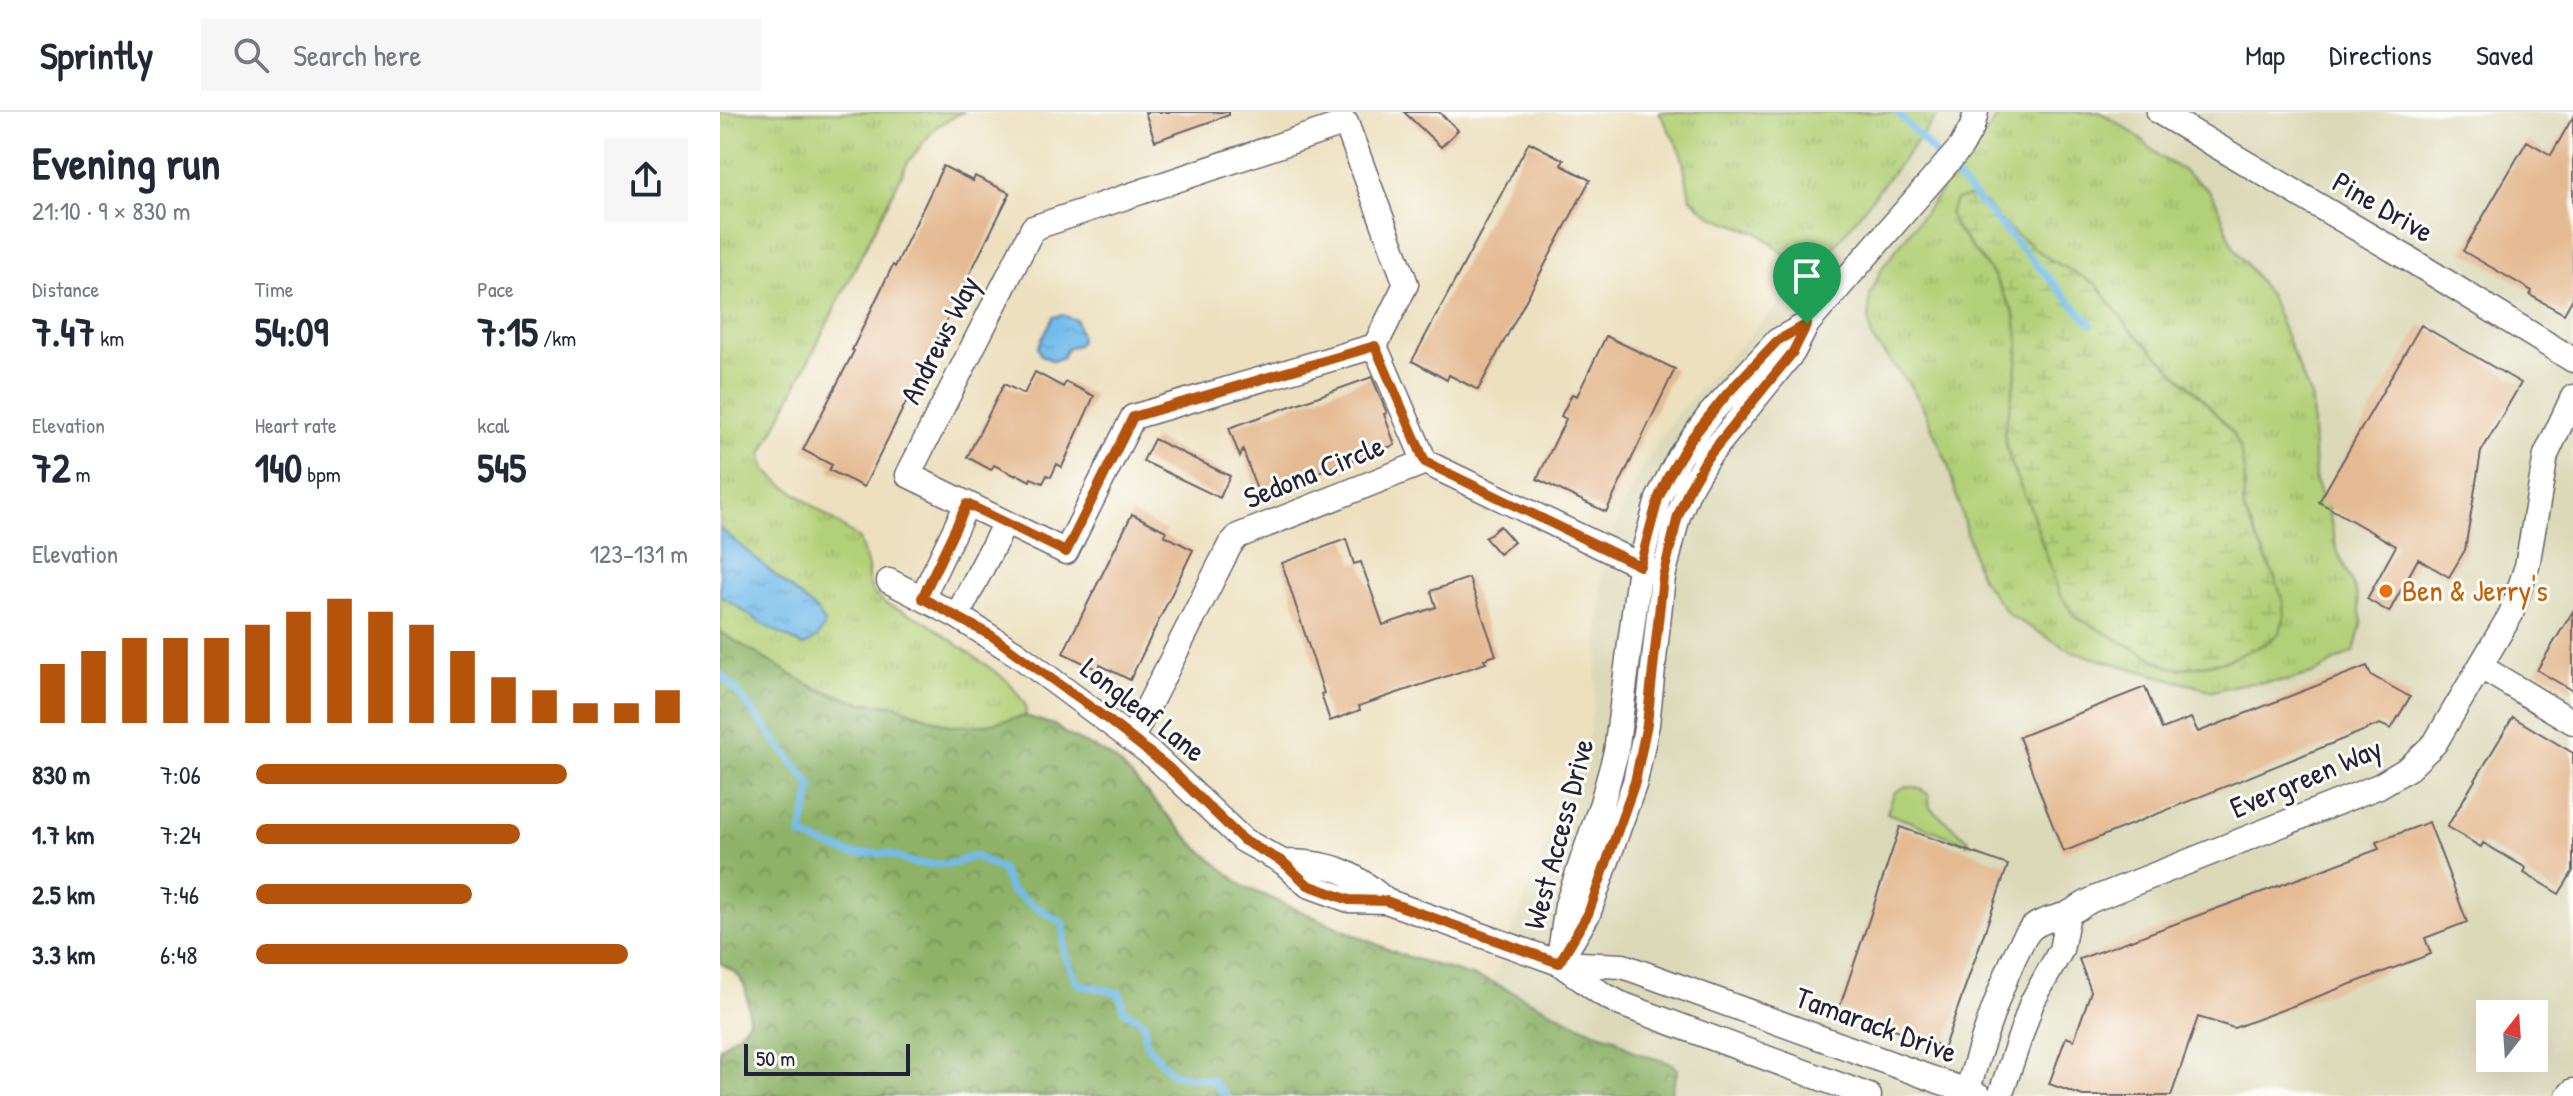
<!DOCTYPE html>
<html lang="en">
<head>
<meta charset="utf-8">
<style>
	:root { --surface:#fff; --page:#f6f6f7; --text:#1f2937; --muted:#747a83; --line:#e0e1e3; --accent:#b45309 }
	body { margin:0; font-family:"Patrick Hand",sans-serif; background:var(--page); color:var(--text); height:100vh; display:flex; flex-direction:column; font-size:30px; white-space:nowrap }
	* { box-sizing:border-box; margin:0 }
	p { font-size:26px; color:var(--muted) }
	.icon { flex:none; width:44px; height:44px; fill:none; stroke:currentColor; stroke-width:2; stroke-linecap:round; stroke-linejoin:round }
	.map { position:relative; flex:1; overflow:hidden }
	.side { display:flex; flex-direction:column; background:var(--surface); width:720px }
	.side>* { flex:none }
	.needle { width:52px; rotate:17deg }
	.buttons { position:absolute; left:1756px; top:888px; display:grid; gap:16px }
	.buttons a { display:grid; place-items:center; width:72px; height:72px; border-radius:0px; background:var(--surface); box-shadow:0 8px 32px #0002; font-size:40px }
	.scale { position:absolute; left:24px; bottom:20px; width:166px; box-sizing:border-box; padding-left:8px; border:4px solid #22223b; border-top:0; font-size:22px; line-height:28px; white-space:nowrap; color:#22223b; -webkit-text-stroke:6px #fdfcf7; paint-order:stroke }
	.pin { position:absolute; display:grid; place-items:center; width:68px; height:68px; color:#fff; margin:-82px -34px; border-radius:50% 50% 50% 0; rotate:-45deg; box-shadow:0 0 8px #0007 }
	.pin .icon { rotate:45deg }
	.round { display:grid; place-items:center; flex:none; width:84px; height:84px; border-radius:0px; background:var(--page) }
	.head { display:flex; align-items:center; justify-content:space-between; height:136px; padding:0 32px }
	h1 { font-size:44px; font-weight:700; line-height:60px }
	.figures { display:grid; grid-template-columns:repeat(3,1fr); gap:12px; height:136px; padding:8px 32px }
	.figures div { display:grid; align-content:center }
	.figures b { font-size:40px; font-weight:700 }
	.figures small { font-size:22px; font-weight:400 }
	.figures p { font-size:22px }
	.chart { height:224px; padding:16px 32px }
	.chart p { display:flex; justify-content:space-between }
	.chart svg { width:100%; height:144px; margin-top:8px; stroke:var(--accent); stroke-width:6 }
	ul { padding:0 32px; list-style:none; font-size:26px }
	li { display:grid; grid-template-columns:128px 96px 1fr; align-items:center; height:60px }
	li i { height:20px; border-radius:10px; background:var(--accent) }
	header { display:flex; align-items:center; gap:48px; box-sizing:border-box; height:112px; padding:0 40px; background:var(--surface); border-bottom:2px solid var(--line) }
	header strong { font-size:38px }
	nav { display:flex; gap:44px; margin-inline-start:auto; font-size:28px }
	.search { width:560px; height:72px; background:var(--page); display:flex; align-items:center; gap:20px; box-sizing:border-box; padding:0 28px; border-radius:0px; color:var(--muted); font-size:30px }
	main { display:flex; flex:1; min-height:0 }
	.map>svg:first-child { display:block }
	.built { fill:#dbd9b8; fill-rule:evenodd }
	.grass { fill:url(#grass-tufts); stroke:#6a7959; stroke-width:2; fill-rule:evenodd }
	.forest { fill:url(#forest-crowns); stroke:#586a52; stroke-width:2 }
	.wetland { fill:url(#wetland-marsh); stroke:#6a7959; stroke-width:2 }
	.water { fill:url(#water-ripples); stroke:#4a6f93; stroke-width:2 }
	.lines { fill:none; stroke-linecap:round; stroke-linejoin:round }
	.stream { stroke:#72bceb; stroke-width:7 }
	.building { fill:#e4ba92 }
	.street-casing { stroke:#696469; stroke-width:27 }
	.street { stroke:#fff; stroke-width:24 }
	.route-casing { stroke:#fff; stroke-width:16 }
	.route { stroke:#b45309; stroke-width:10 }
	.food-dot { fill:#e8710a; stroke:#fdfcf7; stroke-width:3 }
	.labels { text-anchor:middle; stroke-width:6; stroke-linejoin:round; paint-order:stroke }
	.street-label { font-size:30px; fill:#22223b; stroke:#fdfcf7 }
	.food-label { font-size:30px; fill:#c56008; stroke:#fdfcf7; text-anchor:start }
</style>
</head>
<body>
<header>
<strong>Sprintly</strong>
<div class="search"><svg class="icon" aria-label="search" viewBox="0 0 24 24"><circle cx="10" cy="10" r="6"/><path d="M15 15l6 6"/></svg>Search here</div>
<nav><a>Map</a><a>Directions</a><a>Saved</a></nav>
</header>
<main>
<section class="side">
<div class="head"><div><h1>Evening run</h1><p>21:10 · 9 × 830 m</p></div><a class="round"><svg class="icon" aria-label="share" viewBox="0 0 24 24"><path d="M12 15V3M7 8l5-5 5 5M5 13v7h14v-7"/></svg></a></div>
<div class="figures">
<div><p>Distance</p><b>7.47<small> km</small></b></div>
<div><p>Time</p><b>54:09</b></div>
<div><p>Pace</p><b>7:15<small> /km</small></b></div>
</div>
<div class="figures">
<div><p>Elevation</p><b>72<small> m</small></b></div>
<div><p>Heart rate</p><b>140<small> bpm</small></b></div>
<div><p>kcal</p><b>545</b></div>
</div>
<div class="chart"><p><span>Elevation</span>123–131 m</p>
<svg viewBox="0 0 160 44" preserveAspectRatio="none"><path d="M5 44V26M15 44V22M25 44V18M35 44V18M45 44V18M55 44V14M65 44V10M75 44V6M85 44V10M95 44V14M105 44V22M115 44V30M125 44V34M135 44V38M145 44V38M155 44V34"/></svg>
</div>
<ul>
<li><b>830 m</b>7:06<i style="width:72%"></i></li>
<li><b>1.7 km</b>7:24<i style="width:61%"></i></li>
<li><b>2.5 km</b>7:46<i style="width:50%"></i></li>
<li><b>3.3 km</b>6:48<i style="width:86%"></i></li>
</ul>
</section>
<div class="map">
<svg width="1853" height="984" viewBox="0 0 1853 984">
	<defs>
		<pattern id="grass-tufts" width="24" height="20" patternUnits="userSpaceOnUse" patternTransform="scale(2)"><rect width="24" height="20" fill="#b2d077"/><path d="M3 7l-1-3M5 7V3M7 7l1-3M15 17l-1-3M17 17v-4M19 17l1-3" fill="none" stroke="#99b268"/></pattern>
		<pattern id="forest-crowns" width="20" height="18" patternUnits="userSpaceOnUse" patternTransform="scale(2)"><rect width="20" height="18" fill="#8db268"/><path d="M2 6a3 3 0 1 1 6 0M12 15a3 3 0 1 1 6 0" fill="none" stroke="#739057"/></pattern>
		<pattern id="wetland-marsh" width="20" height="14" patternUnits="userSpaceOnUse" patternTransform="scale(2)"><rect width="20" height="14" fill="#b2d077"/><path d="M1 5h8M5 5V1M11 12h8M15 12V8" fill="none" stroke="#99b268"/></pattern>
		<pattern id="water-ripples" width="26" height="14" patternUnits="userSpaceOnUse" patternTransform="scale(2)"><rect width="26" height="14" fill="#72bceb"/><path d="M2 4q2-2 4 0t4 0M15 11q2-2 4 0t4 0" fill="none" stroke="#62a1ca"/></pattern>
	</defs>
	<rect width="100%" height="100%" fill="#fdfcf7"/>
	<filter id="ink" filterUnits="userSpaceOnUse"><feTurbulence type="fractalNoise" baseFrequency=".0125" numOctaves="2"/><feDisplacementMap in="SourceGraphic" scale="16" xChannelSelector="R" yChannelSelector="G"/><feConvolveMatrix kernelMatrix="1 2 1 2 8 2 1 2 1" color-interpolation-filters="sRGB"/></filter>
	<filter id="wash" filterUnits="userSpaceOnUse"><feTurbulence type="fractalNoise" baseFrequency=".006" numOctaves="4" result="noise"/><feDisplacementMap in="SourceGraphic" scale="32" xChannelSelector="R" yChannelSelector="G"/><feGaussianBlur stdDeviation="1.8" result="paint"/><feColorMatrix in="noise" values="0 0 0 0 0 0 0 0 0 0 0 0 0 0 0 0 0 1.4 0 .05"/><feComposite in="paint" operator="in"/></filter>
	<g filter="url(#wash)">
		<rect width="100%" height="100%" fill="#ece0bf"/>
		<!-- built -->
		<path class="built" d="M1220 0H1853V984H950L958 958 953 952 914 940 894 926 872 919 772 870 868 626 875 586 882 467 887 438 902 397 924 352 954 306 1089 158 1102 150ZM1770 902H1814V946H1770Z"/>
		<!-- grass -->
		<path class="grass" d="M0 0H243L216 15 188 50 42 342 45 357 56 367 139 427 148 455V469L154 482 166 492 205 509 288 569 305 592 306 604 262 613 231 614 174 593 142 591 84 571 0 520V483L46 514 84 534 103 506 0 416Z
			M939 0H1220L1102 150 1089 158 1074 150 1038 121 994 105 981 96 970 85 961 40Z
			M1282 0H1380L1416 23 1439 44 1464 59 1488 78 1497 91 1513 134 1550 184 1592 288 1595 365 1599 380 1607 393 1617 438 1636 480 1642 510 1634 539 1595 561 1566 569 1521 572 1493 579 1353 540 1289 503 1262 468 1256 454 1228 353 1204 297 1189 272 1152 227 1149 212 1150 183 1162 156ZM1264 91 1286 115 1329 147 1377 173 1409 216 1481 285 1513 321 1525 366 1523 396 1557 471 1564 507 1559 520 1547 531 1505 549 1460 557 1445 553 1356 505 1339 481 1311 397 1291 353 1284 322 1296 263 1299 233 1295 203 1273 162 1235 115Z
			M1186 674 1199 676 1209 683 1210 696 1249 728 1248 732 1167 701 1174 681Z"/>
		<!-- forest -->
		<path class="forest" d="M0 520 98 578 142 591 174 593 231 614 262 613 306 604 334 613 346 622 387 642 400 652 475 733 523 774 679 842 772 870 872 919 894 926 914 940 953 952 958 958 950 984H0V936L19 921 29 909C27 880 29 865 0 851Z"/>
		<!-- wetland -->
		<path class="wetland" d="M1252 84 1265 91 1286 115 1329 147 1377 173 1409 216 1481 285 1513 321 1520 335 1525 366 1523 396 1557 471 1563 489 1564 507 1559 521 1547 531 1505 549 1460 557 1445 553 1356 505 1339 481 1311 397 1291 353 1284 322 1296 263 1299 233 1295 203 1273 162 1235 115 1229 101 1236 88Z"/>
		<!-- water -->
		<path class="water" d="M342 203 356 208 361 226 358 233 347 236 342 246 333 249 321 243 318 235 333 205Z
			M0 416 98 500 105 513 97 526 84 534 46 514 0 483Z"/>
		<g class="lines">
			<!-- stream -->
			<path class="stream" d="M1177 0 1371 212
				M0 562 16 578 92 674 81 724 132 742 166 741 196 752H232L254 744 282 758 291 779 344 812V840L358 872 400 881 404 899 424 910 426 932 452 962 492 968 506 984"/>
		</g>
		<g id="blocks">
			<!-- building -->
			<path class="building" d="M425 0H509V3L435 29Z
				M684 0H719L738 18 721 35Z
				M1853 5V186L1844 202 1810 183 1812 179 1743 139 1807 29 1831 43Z
				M809 30 844 48 841 53 870 68 758 278 729 263 727 268 692 249Z
				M223 54 253 69 255 64 290 81 144 375 109 358 112 353 83 338 134 239 132 238 165 169 173 153 175 155Z
				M1701 213 1801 271 1761 340 1745 438 1729 465 1698 447 1669 500 1647 487 1676 434 1599 390Z
				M886 224 955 257 886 400 817 367 846 307 841 304 852 282 857 284Z
				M315 260 343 275 346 270 374 284 342 355 337 352 331 365 327 363 323 371 311 366 310 369 297 362 296 364 274 353 271 358 247 345 284 272 304 282Z
				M652 265 667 301 664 302 675 333 538 381 523 338 520 345 509 316Z
				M434 327 510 364 500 386 423 349Z
				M412 402 446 419 444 423 473 438 410 568 380 553 378 558 343 541Z
				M780 414 794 430 779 442 765 426Z
				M626 427 634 452 641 450 663 513 716 495 711 479 749 466 776 543 764 547 766 551 639 594 640 598 610 609 601 582 604 581 562 451Z
				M1853 499V579L1817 558Z
				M1647 554 1651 563 1690 585 1671 617 1660 612 1343 740 1299 625 1425 575 1442 617 1471 606 1478 620Z
				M1793 605 1853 641V759L1839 782 1804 761 1806 756 1763 731 1761 735 1727 715Z
				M1709 710 1747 810 1705 826 1711 842 1514 916 1478 905 1451 984H1363L1329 972 1346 925 1354 928 1371 879 1359 847 1659 737 1656 730Z
				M1180 715 1288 753 1224 935 1119 897Z"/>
		</g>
	</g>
	<g filter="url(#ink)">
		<use href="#blocks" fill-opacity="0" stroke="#696469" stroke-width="2"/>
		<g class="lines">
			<defs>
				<path id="street" d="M1439 0 1694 150 1853 248
					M626 11 686 172 655 234 413 305 346 440 188 363 313 116Z
					M655 234 705 350
					M169 469 237 504 297 542 434 644 523 728 563 750 588 773 629 788 666 789 839 851 903 854 1260 984
					M202 486 247 392
					M237 504 285 411
					M1761 555 1853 610
					M412 626 510 433 518 424 705 350 934 460
					M563 750C609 750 631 758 666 789
					M840 840 847 793 882 691 896 640 920 454 938 387 959 345 991 301 1057 229 1087 212
					M839 851 868 802 915 670 927 612 943 465 958 404 970 375 987 346 1073 240 1087 212 1241 35 1252 15 1256 0
					M839 851 882 882 901 892 1149 984
					M1246 984C1255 952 1291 835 1312 816 1323 807 1335 807 1347 802 1356 798 1365 791 1374 787L1659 674 1689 656 1715 631 1791 502 1807 454 1826 343 1853 285
					M1280 984 1312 890 1341 838 1348 802
					M1848 984 1853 979"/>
			</defs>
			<!-- street casing -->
			<use href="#street" class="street-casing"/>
			<!-- street -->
			<use href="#street" class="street"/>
		</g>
	</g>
	<g class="lines" filter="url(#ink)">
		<defs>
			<path id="route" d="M1087 212 1073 240 987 346 970 375 958 404 943 465 927 612 915 670 868 802 839 851 666 789 629 788 588 773 563 750 523 728 449 656 387 607 272 524 202 486 247 392 346 440 413 305 655 234 705 350 920 454 938 387 948 365 970 328 1007 282 1057 229Z"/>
		</defs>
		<!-- route casing -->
		<use href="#route" class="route-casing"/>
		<!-- route -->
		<use href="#route" class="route"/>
	</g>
	<!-- markers -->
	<circle class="food-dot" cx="1666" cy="479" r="8"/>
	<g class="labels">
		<!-- street labels -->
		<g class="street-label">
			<text transform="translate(1663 95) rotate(30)" y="10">Pine Drive</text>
			<text transform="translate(220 228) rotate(-63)" y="10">Andrews Way</text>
			<text transform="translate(594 360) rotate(-22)" y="10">Sedona Circle</text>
			<text transform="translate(423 598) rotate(38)" y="10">Longleaf Lane</text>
			<text transform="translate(1586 666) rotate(-23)" y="10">Evergreen Way</text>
			<text transform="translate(839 722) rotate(-75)" y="10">West Access Drive</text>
			<text transform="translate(1156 913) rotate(20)" y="10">Tamarack Drive</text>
		</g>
		<!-- food labels -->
		<g class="food-label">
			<text x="1682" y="489">Ben &amp; Jerry's</text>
		</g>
	</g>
</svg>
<div class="buttons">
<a><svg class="needle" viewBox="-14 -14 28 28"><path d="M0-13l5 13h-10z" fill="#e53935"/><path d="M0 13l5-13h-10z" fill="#747a83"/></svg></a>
</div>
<div class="scale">50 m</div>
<div class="pin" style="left:1087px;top:212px;background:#1e9e55"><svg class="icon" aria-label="arrive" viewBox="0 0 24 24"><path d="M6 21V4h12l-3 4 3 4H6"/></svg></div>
</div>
</main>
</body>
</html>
